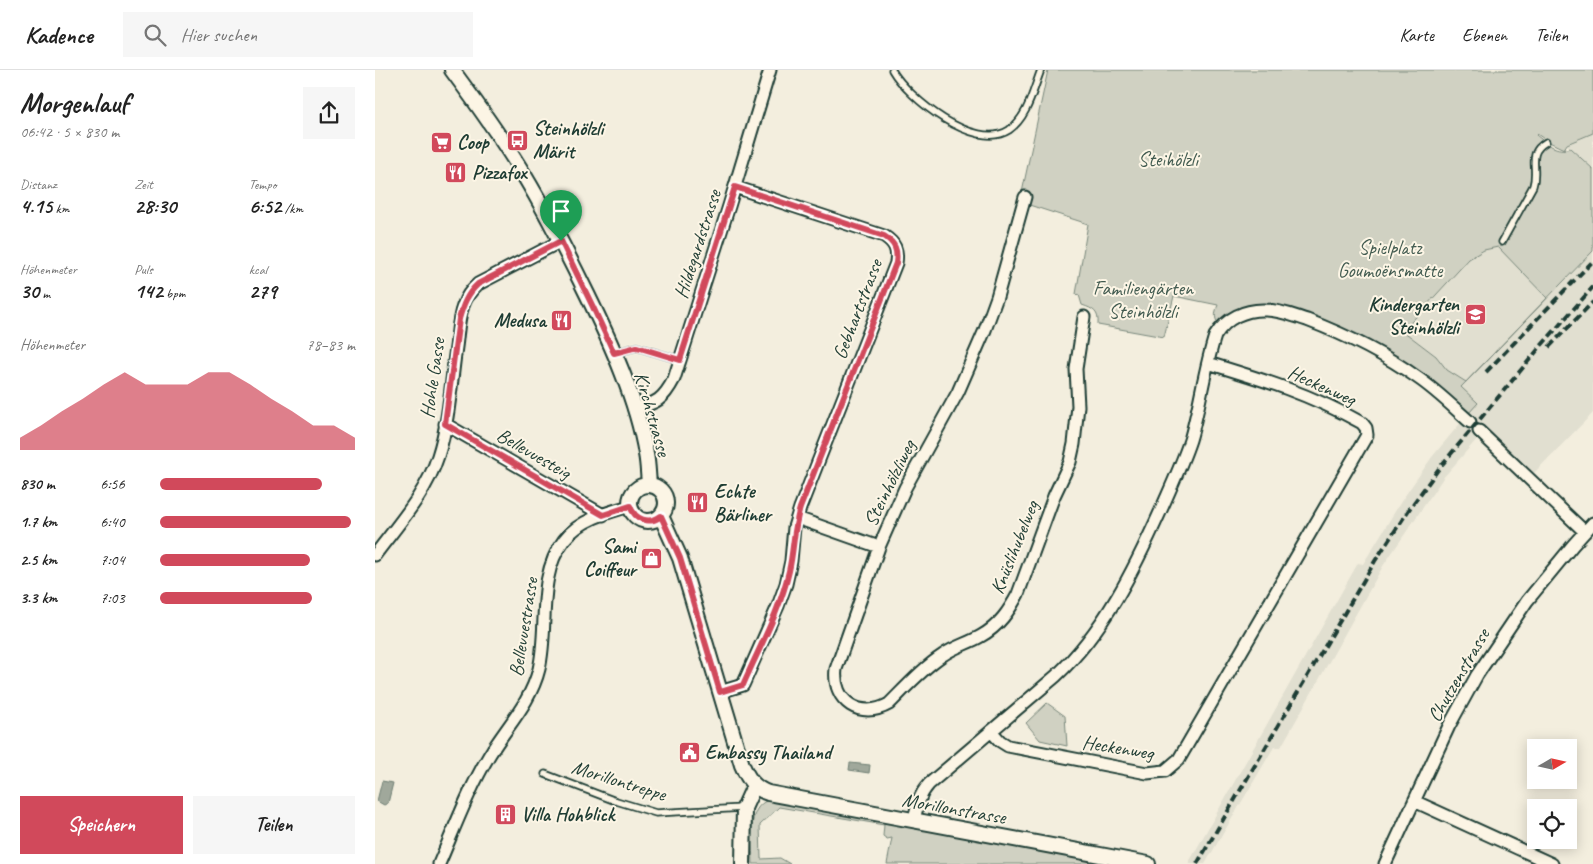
<!DOCTYPE html>
<html lang="de">
<head>
<meta charset="utf-8">
<style>
	:root { --surface:#fff; --page:#f6f6f6; --text:#222; --muted:#767676; --line:#e0e0e0; --accent:#d1495b }
	body { margin:0; font-family:Caveat,sans-serif; background:var(--page); color:var(--text); height:100vh; display:flex; flex-direction:column; font-size:19px; white-space:nowrap }
	* { box-sizing:border-box; margin:0 }
	p { font-size:16px; color:var(--muted) }
	.icon { flex:none; width:28px; height:28px; fill:none; stroke:currentColor; stroke-width:2; stroke-linecap:round; stroke-linejoin:round }
	.map { position:relative; flex:1; overflow:hidden }
	.drawer { display:flex; flex-direction:column; background:var(--surface); width:375px }
	.drawer>* { flex:none }
	.needle { width:32px; rotate:81deg }
	.controls { position:absolute; left:1152px; top:669px; display:grid; gap:10px }
	.controls a { display:grid; place-items:center; width:50px; height:50px; border-radius:0px; background:var(--surface); box-shadow:0 2px 12px #0003; font-size:25px }
	.pin { position:absolute; display:grid; place-items:center; width:42px; height:42px; color:#fff; margin:-51px -21px; border-radius:50% 50% 50% 0; rotate:-45deg; box-shadow:0 0 5px #0007 }
	.pin .icon { rotate:45deg }
	.round { display:grid; place-items:center; flex:none; width:52px; height:52px; border-radius:0px; background:var(--page) }
	.overview { display:flex; align-items:center; justify-content:space-between; height:85px; padding:0 20px }
	h1 { font-size:28px; font-weight:700; line-height:38px }
	.figures { display:grid; grid-template-columns:repeat(3,1fr); gap:8px; height:85px; padding:5px 20px }
	.figures div { display:grid; align-content:center }
	.figures b { font-size:21px; font-weight:700 }
	.figures small { font-size:14px; font-weight:400 }
	.figures p { font-size:14px }
	.chart { height:140px; padding:10px 20px }
	.chart p { display:flex; justify-content:space-between }
	.chart svg { width:100%; height:90px; margin-top:5px; fill:var(--accent); opacity:.7 }
	.primary-button { display:flex; gap:10px; margin-top:auto; padding:10px 20px }
	.primary-button a { flex:1; height:58px; border-radius:0px; background:var(--accent); color:#fff; font-size:20px; font-weight:700; line-height:58px; text-align:center }
	.primary-button a+a { background:var(--page); color:var(--text) }
	ul { padding:0 20px; list-style:none; font-size:16px }
	li { display:grid; grid-template-columns:80px 60px 1fr; align-items:center; height:38px }
	li i { height:12px; border-radius:6px; background:var(--accent) }
	header { display:flex; align-items:center; gap:30px; box-sizing:border-box; height:70px; padding:0 25px; background:var(--surface); border-bottom:1px solid var(--line) }
	header strong { font-size:24px }
	nav { display:flex; gap:28px; margin-inline-start:auto; font-size:18px }
	.search { width:350px; height:45px; background:var(--page); display:flex; align-items:center; gap:12px; box-sizing:border-box; padding:0 18px; border-radius:0px; color:var(--muted); font-size:19px }
	main { display:flex; flex:1; min-height:0 }
	.map>svg:first-child { display:block }
	.built { fill:#e1dfd0 }
	.green { fill:#d0d1c2; stroke:#78877b; fill-rule:evenodd }
	.water { fill:#a0a89b; stroke:#6c7d72 }
	.lines { fill:none; stroke-linecap:round; stroke-linejoin:round }
	.service-casing { stroke:#1f3d34; stroke-width:9 }
	.minor-casing { stroke:#1f3d34; stroke-width:15 }
	.tertiary-casing { stroke:#1f3d34; stroke-width:18 }
	.service { stroke:#fcf5e5; stroke-width:5.5 }
	.minor { stroke:#fcf5e5; stroke-width:11 }
	.tertiary { stroke:#fcf5e5; stroke-width:14 }
	.rail { stroke:#1f3d34; stroke-width:4; stroke-dasharray:8 4; stroke-linecap:butt }
	.route-casing { stroke:#fff; stroke-width:10 }
	.route { stroke:#d1495b; stroke-width:6 }
	.labels { text-anchor:middle; stroke-width:4; stroke-linejoin:round; paint-order:stroke }
	.poi-label { font-size:20px; font-weight:bold; fill:#1f3d34; stroke:#fcf5e5; text-anchor:start }
	.park-label { font-size:20px; fill:#425b50; stroke:#fcf5e5 }
	.street-label { font-size:20px; fill:#1f3d34; stroke:#fcf5e5 }
</style>
</head>
<body>
<header>
<strong>Kadence</strong>
<div class="search"><svg class="icon" aria-label="search" viewBox="0 0 24 24"><circle cx="10" cy="10" r="6"/><path d="M15 15l6 6"/></svg>Hier suchen</div>
<nav><a>Karte</a><a>Ebenen</a><a>Teilen</a></nav>
</header>
<main>
<section class="drawer">
<div class="overview"><div><h1>Morgenlauf</h1><p>06:42 · 5 × 830 m</p></div><a class="round"><svg class="icon" aria-label="share" viewBox="0 0 24 24"><path d="M12 15V3M7 8l5-5 5 5M5 13v7h14v-7"/></svg></a></div>
<div class="figures">
<div><p>Distanz</p><b>4.15<small> km</small></b></div>
<div><p>Zeit</p><b>28:30</b></div>
<div><p>Tempo</p><b>6:52<small> /km</small></b></div>
</div>
<div class="figures">
<div><p>Höhenmeter</p><b>30<small> m</small></b></div>
<div><p>Puls</p><b>142<small> bpm</small></b></div>
<div><p>kcal</p><b>279</b></div>
</div>
<div class="chart"><p><span>Höhenmeter</span>78–83 m</p>
<svg viewBox="0 0 160 44" preserveAspectRatio="none"><path d="M0 44V38L10 32L20 25L30 19L40 12L50 6L60 12L70 12L80 12L90 6L100 6L110 12L120 19L130 25L140 32L150 32L160 38V44z"/></svg>
</div>
<ul>
<li><b>830 m</b>6:56<i style="width:83%"></i></li>
<li><b>1.7 km</b>6:40<i style="width:98%"></i></li>
<li><b>2.5 km</b>7:04<i style="width:77%"></i></li>
<li><b>3.3 km</b>7:03<i style="width:78%"></i></li>
</ul>
<div class="primary-button"><a>Speichern</a><a>Teilen</a></div>
</section>
<div class="map">
<svg width="1218" height="794" viewBox="0 0 1218 794">
	<rect width="100%" height="100%" fill="#f3eede"/>
	<filter id="ink" filterUnits="userSpaceOnUse"><feTurbulence type="fractalNoise" baseFrequency=".02" numOctaves="2"/><feDisplacementMap in="SourceGraphic" scale="10" xChannelSelector="R" yChannelSelector="G"/><feConvolveMatrix kernelMatrix="1 2 1 2 8 2 1 2 1" color-interpolation-filters="sRGB"/></filter>
	<g filter="url(#ink)">
		<!-- built -->
		<path class="built" d="M1218 63V99L1192 75Z
			M1123 176 1172 228 1098 305 1218 181V343L1157 405 1110 360 1068 408 1008 496 906 677H899L830 794H813L983 493 988 494 1027 430 1057 387 1093 344 1086 317 1091 312 1072 300 1061 286 1028 261 1094 189 1109 180Z"/>
		<!-- green -->
		<path class="green" d="M673 0H1218V63L1192 74 1189 79 1172 71 1162 64 1161 65C1171 73 1182 83 1195 78L1218 99V181L1086 317 1103 333 1093 344 1033 295 993 271 971 266 893 239 843 254C839 247 840 242 843 235L799 226 789 267 723 255C724 242 719 239 707 235L704 225 701 224 713 154 645 132ZM1123 177 1172 228 1091 312 1072 300 1061 286 1028 261 1094 189 1109 180Z
			M672 633 690 646 692 676 665 670 651 653Z
			M394 730 733 794H512L517 768 512 769 508 766 509 755 404 737 385 755 386 789 405 788 415 794H378C378 775 370 737 394 730Z"/>
		<!-- water -->
		<path class="water" d="M475 693 495 695 494 703 474 700Z
			M7 711 18 713 13 733 9 735 2 731Z"/>
		<g class="lines">
			<defs>
				<path id="service" d="M517 0C533 28 600 82 634 60 653 47 658 20 666 0
					M1127 172 1158 116C1164 97 1151 84 1171 72
					M239 283 262 277 305 290
					M170 704 238 730 281 743 368 738"/>
				<path id="minor" d="M259 339C282 333 288 330 299 309L354 136 395 0
					M70 354 228 445
					M1104 361 1210 462
					M422 448 504 477 530 418 583 322 610 260 622 227 650 127
					M504 477 461 599C457 632 486 650 514 634 531 617 548 598 568 585 579 577 594 573 606 566 624 556 634 541 643 524L679 426 695 392 699 374 703 336 701 299 709 247
					M0 485C23 454 51 424 63 386 74 352 76 313 81 277 83 263 83 249 88 236 91 227 96 220 103 214L186 171
					M345 622 368 615 403 536 411 514 416 491 419 457 425 438 521 193C523 180 520 173 509 166L360 117
					M616 661 625 671 633 676 772 703 790 701 804 689 992 365 991 358 987 353C935 324 889 310 833 293
					M1039 731 1177 794
					M539 751C542 736 544 725 554 714L681 606C729 561 759 500 786 440 796 417 807 394 815 370 825 336 829 300 840 266 851 248 870 239 891 240 905 240 919 246 932 250 971 265 1008 283 1043 308 1062 321 1078 337 1095 352
					M64 794C80 757 94 719 115 684 132 656 156 632 164 599 174 557 161 507 189 470 204 450 233 442 255 436
					M1010 794 1074 656 1102 605 1152 531 1198 475 1218 453"/>
				<path id="tertiary" d="M77 0C100 31 123 63 144 97 169 137 191 181 212 224 236 273 262 330 271 384 273 394 273 404 274 414
					M255 433a18 18 0 1 1 36 0a18 18 0 1 1-36 0Z
					M286 446 305 488 367 695C373 709 379 718 393 723L773 794
					M368 794 369 738 379 716"/>
			</defs>
			<!-- service casing -->
			<use href="#service" class="service-casing"/>
			<!-- minor casing -->
			<use href="#minor" class="minor-casing"/>
			<!-- tertiary casing -->
			<use href="#tertiary" class="tertiary-casing"/>
			<!-- service -->
			<use href="#service" class="service"/>
			<!-- minor -->
			<use href="#minor" class="minor"/>
			<!-- tertiary -->
			<use href="#tertiary" class="tertiary"/>
			<!-- rail -->
			<path class="rail" d="M1174 277 1218 232
				M1111 302 1218 191
				M822 794 1000 491 1035 438 1065 397 1166 276 1218 217"/>
		</g>
	</g>
	<g class="lines" filter="url(#ink)">
		<defs>
			<path id="route" d="M360 117 509 166C520 173 523 180 521 193L425 438C418 461 419 479 414 501 405 541 384 578 368 615L345 622 305 488 286 446C274 455 260 450 255 436L228 445 70 354 84 249C88 235 92 224 103 214L186 171 218 237 239 283 262 277 305 290Z"/>
		</defs>
		<!-- route casing -->
		<use href="#route" class="route-casing"/>
		<!-- route -->
		<use href="#route" class="route"/>
	</g>
	<!-- icons -->
	<defs>
		<symbol id="bus-square" viewBox="-11 -11 22 22"><rect x="-9" y="-9" width="18" height="18" rx="4" fill="#d1495b" stroke="#fcf5e5"/><path d="M-5-6H5V4H4V6H2V4H-2V6H-4V4H-5ZM-3.5-4V0h7V-4ZM-3.5 1.2v1.5H-2V1.2ZM2 1.2v1.5H3.5V1.2Z" fill="#fff"/></symbol>
		<symbol id="supermarket-square" viewBox="-11 -11 22 22"><rect x="-9" y="-9" width="18" height="18" rx="4" fill="#d1495b" stroke="#fcf5e5"/><path d="M-6-5.5h2.5l.6 2H6L4.5 2H-2.5L-4.4-4H-6ZM-1.5 3.2a1.3 1.3 0 1 0 .1 0ZM3 3.2a1.3 1.3 0 1 0 .1 0Z" fill="#fff"/></symbol>
		<symbol id="restaurant-square" viewBox="-11 -11 22 22"><rect x="-9" y="-9" width="18" height="18" rx="4" fill="#d1495b" stroke="#fcf5e5"/><path d="M-5-6h1v4h1v-4h1v4h1v-4h1v5L-1.5 .5V6h-2V.5L-5-1ZM5-6V6H3V1.5H1.5Q1.5-4 5-6Z" fill="#fff"/></symbol>
		<symbol id="school-square" viewBox="-11 -11 22 22"><rect x="-9" y="-9" width="18" height="18" rx="4" fill="#d1495b" stroke="#fcf5e5"/><path d="M0-5L7-2L0 1L-7-2ZM-4 1L0 2.5L4 1V4Q0 6-4 4Z" fill="#fff"/></symbol>
		<symbol id="shop-square" viewBox="-11 -11 22 22"><rect x="-9" y="-9" width="18" height="18" rx="4" fill="#d1495b" stroke="#fcf5e5"/><path d="M-5-2.5h2.3a2.7 3.5 0 0 1 5.4 0H5L5.5 6h-11ZM-1.5-2.5h3a1.5 2.3 0 0 0-3 0Z" fill="#fff"/></symbol>
		<symbol id="civic-square" viewBox="-11 -11 22 22"><rect x="-9" y="-9" width="18" height="18" rx="4" fill="#d1495b" stroke="#fcf5e5"/><path d="M-.6-6.5H3V-4.5H.6V-3L4-1V1h2V6H-6V1h2V-1L-.6-3ZM-1.2 2.5V6h2.4V2.5Z" fill="#fff"/></symbol>
		<symbol id="building-square" viewBox="-11 -11 22 22"><rect x="-9" y="-9" width="18" height="18" rx="4" fill="#d1495b" stroke="#fcf5e5"/><path d="M-4-6H4V6H1V3H-1V6H-4ZM-2.5-4.3h1.7v1.8h-1.7ZM.8-4.3h1.7v1.8H.8ZM-2.5-1h1.7V.8h-1.7ZM.8-1h1.7V.8H.8Z" fill="#fff"/></symbol>
	</defs>
	<g fill-rule="evenodd">
		<use href="#bus-square" x="130" y="58" width="25" height="25"/>
		<use href="#supermarket-square" x="54" y="60" width="25" height="25"/>
		<use href="#restaurant-square" x="68" y="90" width="25" height="25"/>
		<use href="#school-square" x="1088" y="232" width="25" height="25"/>
		<use href="#restaurant-square" x="174" y="238" width="25" height="25"/>
		<use href="#restaurant-square" x="310" y="420" width="25" height="25"/>
		<use href="#shop-square" x="264" y="476" width="25" height="25"/>
		<use href="#civic-square" x="302" y="670" width="25" height="25"/>
		<use href="#building-square" x="118" y="732" width="25" height="25"/>
	</g>
	<g class="labels">
		<!-- poi labels -->
		<g class="poi-label">
			<text x="158" y="65">Steinhölzli<tspan x="158" dy="23">Märit</tspan></text>
			<text x="82" y="79">Coop</text>
			<text x="97" y="109">Pizzafox</text>
			<text x="1084" y="241" text-anchor="end">Kindergarten<tspan x="1084" dy="23">Steinhölzli</tspan></text>
			<text x="171" y="257" text-anchor="end">Medusa</text>
			<text x="339" y="428">Echte<tspan x="339" dy="23">Bärliner</tspan></text>
			<text x="261" y="483" text-anchor="end">Sami<tspan x="261" dy="23">Coiffeur</tspan></text>
			<text x="330" y="689">Embassy Thailand</text>
			<text x="146" y="751">Villa Hohblick</text>
		</g>
		<!-- park labels -->
		<g class="park-label">
			<text x="793" y="96">Steihölzli</text>
			<text x="1015" y="184">Spielplatz<tspan x="1015" dy="23">Goumoënsmatte</tspan></text>
			<text x="768" y="225">Familiengärten<tspan x="768" dy="23">Steinhölzli</tspan></text>
		</g>
		<!-- street labels -->
		<g class="street-label">
			<text transform="translate(322 174) rotate(-72)" y="7">Hildegardstrasse</text>
			<text transform="translate(482 239) rotate(-69)" y="7">Gebhartstrasse</text>
			<text transform="translate(57 308) rotate(-82)" y="7">Hohle Gasse</text>
			<text transform="translate(947 315) rotate(24)" y="7">Heckenweg</text>
			<text transform="translate(278 344) rotate(74)" y="7">Kirchstrasse</text>
			<text transform="translate(159 383) rotate(30)" y="7">Bellevuesteig</text>
			<text transform="translate(514 413) rotate(-64)" y="7">Steinhölzliweg</text>
			<text transform="translate(639 477) rotate(-68)" y="7">Knüslihubelweg</text>
			<text transform="translate(148 557) rotate(-81)" y="7">Bellevuestrasse</text>
			<text transform="translate(1083 605) rotate(-60)" y="7">Chutzenstrasse</text>
			<text transform="translate(743 677) rotate(9)" y="7">Heckenweg</text>
			<text transform="translate(244 710) rotate(17)" y="7">Morillontreppe</text>
			<text transform="translate(579 738) rotate(10)" y="7">Morillonstrasse</text>
		</g>
	</g>
</svg>
<div class="controls">
<a><svg class="needle" viewBox="-14 -14 28 28"><path d="M0-13l5 13h-10z" fill="#e53935"/><path d="M0 13l5-13h-10z" fill="#767676"/></svg></a>
<a><svg class="icon" aria-label="locate" viewBox="0 0 24 24"><circle cx="12" cy="12" r="6"/><path d="M12 2v4M12 18v4M2 12h4M18 12h4"/></svg></a>
</div>
<div class="pin" style="left:186px;top:171px;background:#1e9e55"><svg class="icon" aria-label="arrive" viewBox="0 0 24 24"><path d="M6 21V4h12l-3 4 3 4H6"/></svg></div>
</div>
</main>
</body>
</html>
